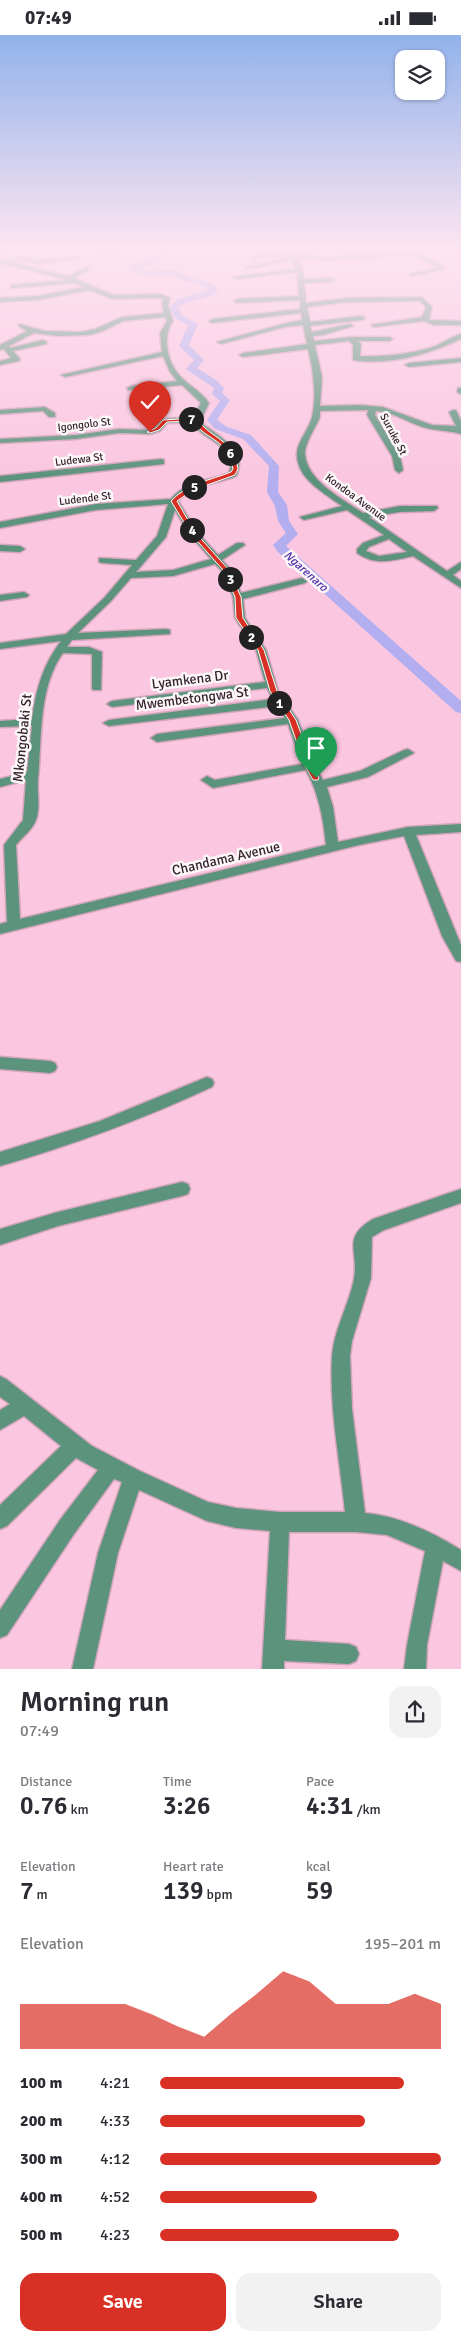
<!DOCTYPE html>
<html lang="en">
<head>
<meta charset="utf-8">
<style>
	:root { --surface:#fff; --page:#f2f2f3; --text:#2b2b33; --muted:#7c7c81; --accent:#d93025 }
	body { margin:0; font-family:Signika,sans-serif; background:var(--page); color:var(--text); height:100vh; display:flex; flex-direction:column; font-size:19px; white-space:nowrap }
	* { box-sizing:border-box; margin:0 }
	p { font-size:16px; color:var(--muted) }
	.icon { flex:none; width:28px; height:28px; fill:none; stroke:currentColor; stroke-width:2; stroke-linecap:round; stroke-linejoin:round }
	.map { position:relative; height:1634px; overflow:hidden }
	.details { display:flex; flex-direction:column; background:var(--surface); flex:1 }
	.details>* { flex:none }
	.fabs { position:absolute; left:395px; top:15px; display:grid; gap:10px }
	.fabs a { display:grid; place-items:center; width:50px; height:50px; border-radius:10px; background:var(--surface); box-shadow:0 1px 4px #0004; font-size:25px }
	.pin { position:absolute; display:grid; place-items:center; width:42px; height:42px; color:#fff; margin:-51px -21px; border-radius:50% 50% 50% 0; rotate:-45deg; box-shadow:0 0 5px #0007 }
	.pin .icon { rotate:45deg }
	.km { position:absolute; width:25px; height:25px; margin:-12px; border-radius:50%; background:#222; color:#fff; font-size:14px; line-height:25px; text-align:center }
	.round { display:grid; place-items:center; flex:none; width:52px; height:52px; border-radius:15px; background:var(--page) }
	.summary { display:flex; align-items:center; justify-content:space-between; height:85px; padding:0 20px }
	h1 { font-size:28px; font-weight:600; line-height:38px }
	.figures { display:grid; grid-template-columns:repeat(3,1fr); gap:8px; height:85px; padding:5px 20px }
	.figures div { display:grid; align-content:center }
	.figures b { font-size:25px; font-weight:600 }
	.figures small { font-size:14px; font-weight:400 }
	.figures p { font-size:14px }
	.chart { height:140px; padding:10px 20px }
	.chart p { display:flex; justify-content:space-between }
	.chart svg { width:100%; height:90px; margin-top:5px; fill:var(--accent); opacity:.7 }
	.action { display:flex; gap:10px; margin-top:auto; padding:10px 20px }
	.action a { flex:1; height:58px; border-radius:15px; background:var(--accent); color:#fff; font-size:20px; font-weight:600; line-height:58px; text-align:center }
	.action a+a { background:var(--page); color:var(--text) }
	ul { padding:0 20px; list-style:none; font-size:16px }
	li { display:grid; grid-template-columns:80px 60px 1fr; align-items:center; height:38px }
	li i { height:12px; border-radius:6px; background:var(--accent) }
	.status { display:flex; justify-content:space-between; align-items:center; height:35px; padding:0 25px; background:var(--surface); direction:ltr }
	.status svg { height:14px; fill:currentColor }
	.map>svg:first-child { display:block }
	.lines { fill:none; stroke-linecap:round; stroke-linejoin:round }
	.river { fill:#b2aeef; fill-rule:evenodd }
	.minor-casing { stroke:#d2a5bb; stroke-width:3 }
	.minor { fill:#5b937c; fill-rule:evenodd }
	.route { fill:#d93025; stroke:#fff }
	.labels { text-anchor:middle; stroke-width:5; stroke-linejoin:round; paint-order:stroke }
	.far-street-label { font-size:11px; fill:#321f29; stroke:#fcf7f9 }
	.far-water-label { font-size:12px; font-style:italic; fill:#4f31ac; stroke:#fcf7f9 }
	.street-label { font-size:14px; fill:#321f29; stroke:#fcf7f9 }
</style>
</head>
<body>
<div class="status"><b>07:49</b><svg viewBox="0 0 49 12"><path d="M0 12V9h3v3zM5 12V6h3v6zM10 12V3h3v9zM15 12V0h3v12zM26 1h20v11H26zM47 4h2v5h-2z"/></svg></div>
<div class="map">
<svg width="461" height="1634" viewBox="0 0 461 1634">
	<rect width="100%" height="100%" fill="#fac6e0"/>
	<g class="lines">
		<!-- river -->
		<path class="river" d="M92 214H135L110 220Z
			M156 214H166L164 223 139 233 147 236 178 235 187 242 212 248 218 255C209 267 189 263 178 273L182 280 198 289 189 310 204 325 197 333 216 345 224 353 222 358 230 365 217 385 227 392 251 400 279 431 278 457 287 470 289 486 298 499 286 511 461 666V678L456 677 278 517 273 510 286 498 278 486 275 471 267 457 269 431 243 404 215 394 207 385 220 366 212 359 214 353 186 334 194 325 179 311 188 290 176 284 169 273 178 264 209 255C200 246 184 248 173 240L146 241 129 235V231L158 220 159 217Z"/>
		<defs>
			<path id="minor" d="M1 214H7L8 215 5 217Z
				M288 214H294L296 219 327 222 412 216 436 226 446 234 410 241V239L438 233 411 220 327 226 298 223 303 235 304 244 331 243 334 245 331 247 304 248 306 268 347 263 422 262 432 272 429 285 461 286V290H434L424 286 374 292 371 290 422 282 426 272 420 266 347 267 307 272 310 287 362 281 365 283 362 285 310 291 312 297 350 289 353 291 323 300 313 301 314 306 351 302H389L393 304 389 306H358L361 309 360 321C384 322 410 319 433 312 442 308 451 302 461 299V304C429 319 389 331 353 325V310L349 306 315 310 322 342 320 371 360 370 383 372 432 390 456 391 449 377 453 375H456L461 386V399C451 396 442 396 431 394 412 391 396 377 376 376L375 380 400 421 403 435 399 438 395 435 392 421 367 380 368 375 320 376V382C316 392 305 408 305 418 306 446 343 464 363 478L400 471H437L438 473 434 476 400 477 369 482 447 536 461 527V534L453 540 461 546V553L413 521C393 526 375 531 357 518V514L363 508 384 500 347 475 304 485 300 482 342 471C324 458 295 443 297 417 298 406 309 394 312 382 317 360 313 335 308 314L243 322 239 320 243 318 307 309 303 290 285 292 221 309 217 307 283 289 302 285 301 278 212 288 209 286 212 284 300 274V265L237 268 234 266 237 264 299 261 297 237 236 244 233 242 296 234 293 225 249 234 246 232 290 222ZM389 504 407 517 379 521 366 516 369 512Z
				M284 217 286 220 254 224 251 222Z
				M21 221 38 225 81 221 79 224 38 229 21 225 13 227 68 241 87 232 89 235 74 243 113 260 161 259 170 263 168 270 173 286C162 302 167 327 180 341 189 351 201 356 209 368L200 387C217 400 249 416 236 441 217 449 192 449 178 466L197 497 218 520 237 508H243L245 510 222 525 231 535 241 558 302 543 307 546 305 548 243 564 245 583 266 615 278 656 298 685 315 731 323 745 360 736 404 715 408 714 414 718 368 742 327 752 333 772 338 807 408 792 461 789V797L416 800 461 910V927L456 926 442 901 404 801 359 810 0 899V889L7 887 4 810 23 785 26 745 0 752V744L27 737 32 691 0 692V686L32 684C36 654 43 630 61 606L0 614V608L66 599 105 562 132 530 102 528 99 527V523L136 525 157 501 168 469 96 475 0 493V487L96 469 171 464C186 446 209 446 229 438 239 409 201 406 192 387L167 388 160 396 150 399 119 398 76 404 0 408V404L76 400 119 394 149 395 162 384 193 382 201 368 182 350 128 355 127 353 131 351 177 346 170 337 163 321 65 342 61 340 162 317 160 298 167 286 165 282 123 286 103 296 90 300 57 301 34 298 9 311 10 313 43 305 47 307 46 309 13 316 20 324 19 326 0 330V326L11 323 4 314 0 315V310L27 296 19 291V289L45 296 80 297 95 294 122 282 164 278 162 270 163 264 160 263 112 264 90 255 38 265 0 267V263L38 261 84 252 74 248 11 253V251L13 250 67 245 0 228V224L5 225ZM175 475 190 500 211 524 173 535 136 537 166 502ZM215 529 222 536 233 562 235 583 256 615 265 647 112 666 107 669 112 672 267 653 273 664 109 685 103 688 109 691 277 671 285 683 157 699 151 703 157 707 288 689 302 729 215 745 207 741 201 745 213 753 306 735C319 759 323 783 326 810L20 884 16 810C23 801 34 794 37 782 40 770 37 756 38 744 42 705 38 652 63 618L92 619V653L93 655H101L102 617 89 612H67L72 605 170 599V595L166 594 78 598 111 566 131 543 173 541Z
				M461 323V327L409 332 405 330 409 328Z
				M458 353H461V359L457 357Z
				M45 372 55 378V382H49L43 376 0 379V375Z
				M161 424 164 425V429L0 447V441Z
				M0 510 20 511 25 514 20 517 0 516Z
				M24 557 29 560 27 562 0 566V560Z
				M0 1022 50 1026 55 1028 57 1032 55 1036 50 1038 0 1034Z
				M207 1042 212 1044 214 1048 212 1052C143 1084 73 1110 0 1131V1117L100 1086Z
				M182 1147 188 1149 190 1154 188 1159 182 1161 58 1191 0 1210V1194L58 1177Z
				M461 1154V1168L384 1195 372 1202 371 1243 352 1306 350 1321 352 1374 365 1478C399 1481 432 1497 461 1515V1536L443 1526 427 1610 426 1634H404L407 1610 425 1516 387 1500 356 1497H289L285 1605 349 1609 356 1612 359 1619 356 1626 349 1629 284 1626V1634H262L270 1496 236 1493 207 1486 139 1455 118 1518 93 1634H72L98 1518 122 1447 114 1444 74 1499 7 1600 0 1603V1575L60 1485 98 1435 76 1423 7 1491 0 1494V1470L61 1411 24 1381 0 1395V1375L10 1369 0 1362V1341L6 1344 92 1411 140 1436 208 1467 236 1473 280 1477H345C340 1426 329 1373 332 1321 334 1294 349 1270 354 1244 359 1215 341 1203 373 1184Z"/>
		</defs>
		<!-- minor casing -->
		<use href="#minor" class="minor-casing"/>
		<!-- minor -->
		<use href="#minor" class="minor"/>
	</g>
	<!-- sky -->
	<linearGradient id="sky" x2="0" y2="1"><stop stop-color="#92b2eb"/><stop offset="0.48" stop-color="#fde5f1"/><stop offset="1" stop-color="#fde5f1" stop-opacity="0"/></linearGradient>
	<rect width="461" height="443" fill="url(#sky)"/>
	<!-- route -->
	<path class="route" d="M197 383C209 404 233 402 238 434L235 440 193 455 177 466 195 497 229 535 241 562 243 583 264 615 277 656 296 685 313 731 319 743 318 745H313L305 731 289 685 270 656 258 615 236 583 235 562 223 535 191 499 171 466C186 449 211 445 231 437L233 434C228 402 203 405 194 386L167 387 159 395 150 398 147 397 156 393 163 385Z"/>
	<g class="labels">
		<!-- far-street labels -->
		<g class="far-street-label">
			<text transform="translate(84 389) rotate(-7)" y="4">Igongolo St</text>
			<text transform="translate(394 399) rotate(62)" y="4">Suruke St</text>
			<text transform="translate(79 424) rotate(-7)" y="4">Ludewa St</text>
			<text transform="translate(356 462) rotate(36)" y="4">Kondoa Avenue</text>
			<text transform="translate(85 463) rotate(-7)" y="4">Ludende St</text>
		</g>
		<!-- far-water labels -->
		<g class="far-water-label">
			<text transform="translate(306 536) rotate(42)" y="4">Ngarenaro</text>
		</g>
		<!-- street labels -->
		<g class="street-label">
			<text transform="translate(190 644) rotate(-7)" y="5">Lyamkena Dr</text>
			<text transform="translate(192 663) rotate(-7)" y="5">Mwembetongwa St</text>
			<text transform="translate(22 703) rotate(-84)" y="5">Mkongobaki St</text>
			<text transform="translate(226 823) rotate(-13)" y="5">Chandama Avenue</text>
		</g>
	</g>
</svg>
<div class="fabs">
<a><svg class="icon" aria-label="layers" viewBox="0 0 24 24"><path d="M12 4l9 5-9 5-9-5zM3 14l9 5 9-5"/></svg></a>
</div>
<div class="pin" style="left:316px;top:743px;background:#1e9e55"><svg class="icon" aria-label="arrive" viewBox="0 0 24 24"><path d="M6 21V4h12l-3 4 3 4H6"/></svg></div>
<div class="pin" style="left:150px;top:397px;background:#d93025"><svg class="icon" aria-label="check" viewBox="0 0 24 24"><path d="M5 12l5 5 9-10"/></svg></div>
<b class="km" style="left:279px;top:668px">1</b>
<b class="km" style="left:251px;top:602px">2</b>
<b class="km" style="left:230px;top:544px">3</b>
<b class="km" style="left:192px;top:495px">4</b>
<b class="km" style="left:194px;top:452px">5</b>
<b class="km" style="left:230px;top:418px">6</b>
<b class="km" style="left:191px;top:384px">7</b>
</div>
<section class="details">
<div class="summary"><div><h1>Morning run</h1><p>07:49</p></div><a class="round"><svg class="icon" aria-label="share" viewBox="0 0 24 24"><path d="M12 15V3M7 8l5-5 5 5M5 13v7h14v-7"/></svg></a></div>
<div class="figures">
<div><p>Distance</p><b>0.76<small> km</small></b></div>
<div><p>Time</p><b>3:26</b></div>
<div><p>Pace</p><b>4:31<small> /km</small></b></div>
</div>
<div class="figures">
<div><p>Elevation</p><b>7<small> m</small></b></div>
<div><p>Heart rate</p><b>139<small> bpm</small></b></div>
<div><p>kcal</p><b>59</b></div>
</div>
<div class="chart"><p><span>Elevation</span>195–201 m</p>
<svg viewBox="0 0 160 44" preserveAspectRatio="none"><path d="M0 44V22L10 22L20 22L30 22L40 22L50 27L60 33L70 38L80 27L90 17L100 6L110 11L120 22L130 22L140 22L150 17L160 22V44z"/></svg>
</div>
<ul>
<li><b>100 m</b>4:21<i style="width:87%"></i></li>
<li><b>200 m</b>4:33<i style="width:73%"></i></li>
<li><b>300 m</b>4:12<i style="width:100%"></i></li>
<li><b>400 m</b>4:52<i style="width:56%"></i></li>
<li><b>500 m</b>4:23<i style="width:85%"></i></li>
</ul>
<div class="action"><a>Save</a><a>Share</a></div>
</section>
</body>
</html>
